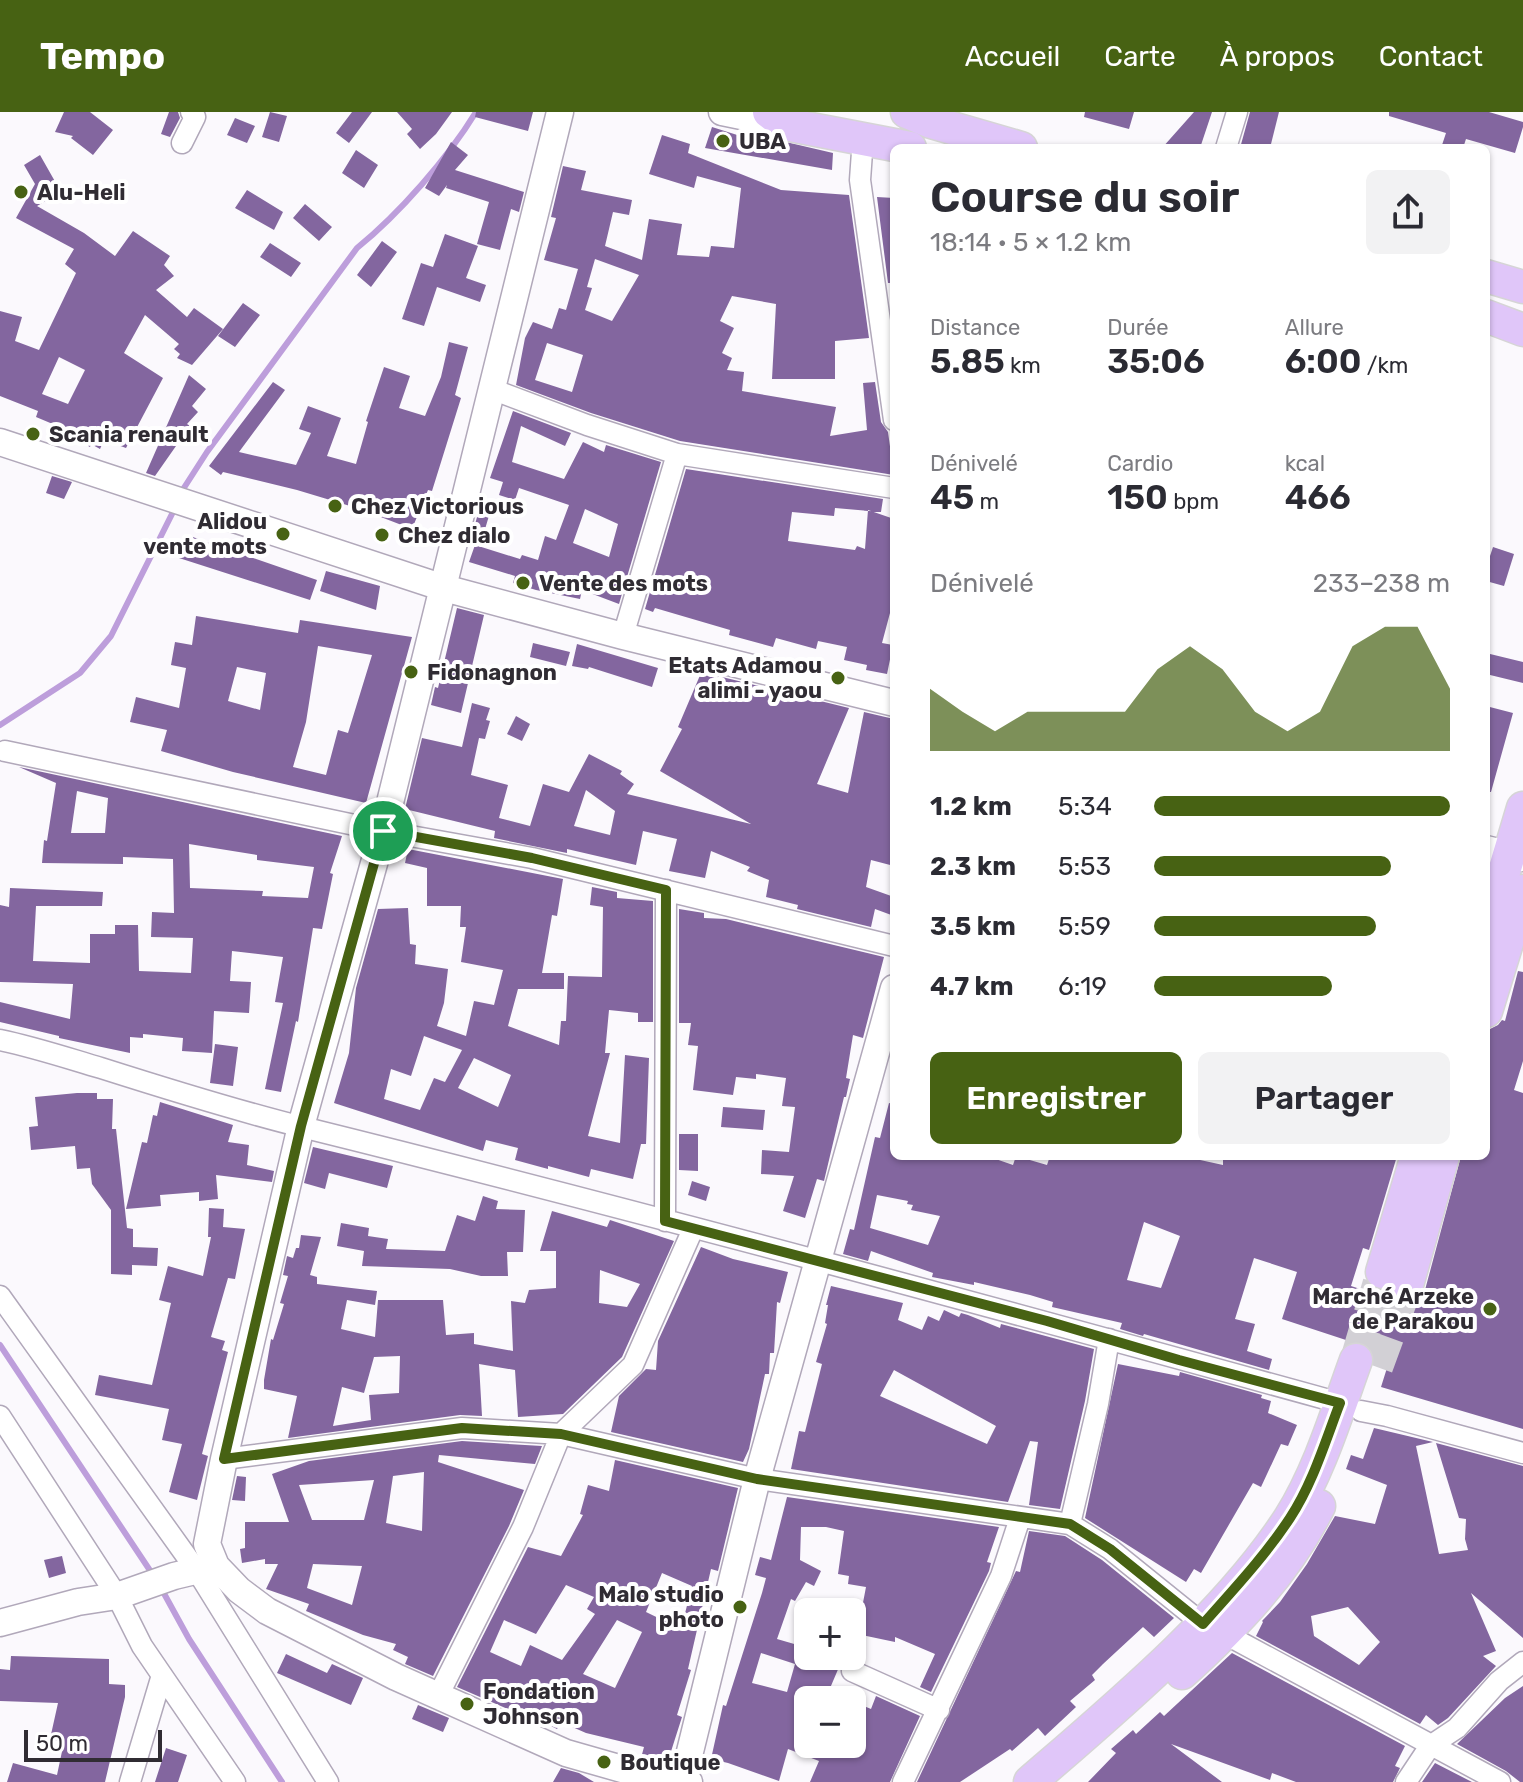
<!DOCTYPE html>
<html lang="fr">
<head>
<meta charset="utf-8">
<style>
	:root { --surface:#fff; --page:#f2f2f3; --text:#2b2b33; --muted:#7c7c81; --accent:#476213 }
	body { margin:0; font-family:Rubik,sans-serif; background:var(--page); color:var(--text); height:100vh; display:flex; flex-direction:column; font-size:30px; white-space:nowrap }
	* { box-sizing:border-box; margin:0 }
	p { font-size:26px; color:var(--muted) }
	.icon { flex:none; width:44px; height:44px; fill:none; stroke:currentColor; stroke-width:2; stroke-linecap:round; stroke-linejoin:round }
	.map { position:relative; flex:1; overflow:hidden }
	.drawer { position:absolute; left:890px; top:32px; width:600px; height:1016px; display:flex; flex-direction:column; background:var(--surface); border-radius:12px; box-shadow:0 2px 6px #0004 }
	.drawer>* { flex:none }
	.tools { position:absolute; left:794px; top:1486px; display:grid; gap:16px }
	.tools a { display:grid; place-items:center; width:72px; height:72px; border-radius:12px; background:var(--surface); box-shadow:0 2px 6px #0004; font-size:40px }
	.scale { position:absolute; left:24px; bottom:20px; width:138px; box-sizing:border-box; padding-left:8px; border:4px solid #302c33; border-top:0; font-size:22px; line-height:28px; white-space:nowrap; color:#302c33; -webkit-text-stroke:6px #fff; paint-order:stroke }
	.pin { position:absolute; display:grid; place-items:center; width:68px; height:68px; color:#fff; margin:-34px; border:4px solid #fff; border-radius:50%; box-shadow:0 2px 8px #0007 }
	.round { display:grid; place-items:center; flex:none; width:84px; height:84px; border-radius:12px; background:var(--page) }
	.summary { display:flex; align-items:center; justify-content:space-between; height:136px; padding:0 40px }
	h1 { font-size:44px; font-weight:600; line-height:60px }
	.stats { display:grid; grid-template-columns:repeat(3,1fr); gap:12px; height:136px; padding:8px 40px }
	.stats div { display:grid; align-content:center }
	.stats b { font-size:34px; font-weight:600 }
	.stats small { font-size:22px; font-weight:400 }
	.stats p { font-size:22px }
	.chart { height:224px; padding:16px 40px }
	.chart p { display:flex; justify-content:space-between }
	.chart svg { width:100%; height:144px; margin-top:8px; fill:var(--accent); opacity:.7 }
	.action { display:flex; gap:16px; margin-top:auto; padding:16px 40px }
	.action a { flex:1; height:92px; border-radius:12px; background:var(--accent); color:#fff; font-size:32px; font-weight:600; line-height:92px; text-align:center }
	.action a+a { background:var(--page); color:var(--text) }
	ul { padding:0 40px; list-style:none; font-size:26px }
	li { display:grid; grid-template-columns:128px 96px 1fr; align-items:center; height:60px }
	li i { height:20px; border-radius:10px; background:var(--accent) }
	header { display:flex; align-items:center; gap:48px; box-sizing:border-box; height:112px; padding:0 40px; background:var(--accent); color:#fff }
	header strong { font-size:38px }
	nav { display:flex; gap:44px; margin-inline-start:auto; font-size:28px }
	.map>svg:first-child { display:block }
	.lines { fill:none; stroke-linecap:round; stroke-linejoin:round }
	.stream { stroke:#bd9edb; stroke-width:6 }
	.building { fill:#83669f; fill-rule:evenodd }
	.primary-tunnel { stroke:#d2d0d5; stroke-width:32; stroke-dasharray:32 16; stroke-linecap:butt }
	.minor-casing { stroke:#b1a8ba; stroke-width:23 }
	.tertiary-casing { stroke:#b1a8ba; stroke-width:29 }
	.primary-casing { stroke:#d6d5d6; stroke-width:35 }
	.minor { stroke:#fff; stroke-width:20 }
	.tertiary { stroke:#fff; stroke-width:26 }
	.primary { stroke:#e0c6f9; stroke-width:32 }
	.route-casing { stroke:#fff; stroke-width:16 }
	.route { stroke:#476213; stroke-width:10 }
	.poi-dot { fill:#476213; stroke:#fff; stroke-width:3 }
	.labels { text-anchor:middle; stroke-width:8; stroke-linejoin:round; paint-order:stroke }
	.poi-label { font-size:22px; font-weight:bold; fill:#302c33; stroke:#fff; text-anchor:start }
</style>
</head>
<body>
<header>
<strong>Tempo</strong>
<nav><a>Accueil</a><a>Carte</a><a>À propos</a><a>Contact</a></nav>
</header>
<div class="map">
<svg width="1523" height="1670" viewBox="0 0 1523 1670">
	<rect width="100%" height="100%" fill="#fbf9fd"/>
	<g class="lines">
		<!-- stream -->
		<path class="stream" d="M180 382 207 340 357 136C399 102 448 46 476 0
			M0 613 80 561 111 524 175 396
			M0 1233 153 1463
			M161 1476 189 1527 282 1670"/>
	</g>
	<!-- building -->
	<path class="building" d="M64 0H90L113 18 93 43 71 26 73 24 55 20Z
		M169 0H178L180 6 170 25 161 22Z
		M270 0 287 4 279 30 262 25Z
		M352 0H372L349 31 336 21Z
		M397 0H452L436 22 420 37 407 22 412 17Z
		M476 0H533L528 19 475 5Z
		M1085 0H1134L1129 17 1084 5Z
		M1194 0H1212L1200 36H1162Z
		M1250 0H1279L1270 36H1240Z
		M1389 0H1489L1523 10V15L1515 41 1466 27 1463 36H1441L1446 21 1389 4Z
		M235 6 255 14 247 31 227 23Z
		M712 15 772 34 773 27 833 41 832 58 705 36Z
		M662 23 690 32 688 41 781 78 849 83 869 226 835 229V267H772L776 192 732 184 720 209 734 216 722 241 732 246 727 258 744 260 742 279 836 295 830 324 867 318 863 271 875 270 881 310 888 320 894 363 680 329 591 301 516 273 525 226 533 210 552 217 559 196 566 198 578 157 544 148 556 106 551 105 563 54 586 59 581 78 632 88 629 103 613 100 605 134 642 148 649 107 682 112 677 143 709 145 711 134 734 136 741 76 697 64 694 76 649 62ZM595 147 639 163 612 209 585 198 592 176 587 175ZM547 231 583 243 572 280 535 268Z
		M451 30 468 43 455 58 524 80 519 100 511 97 500 138 477 132 489 90 446 76 447 73 439 84 425 76Z
		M356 38 378 53 364 76 342 61Z
		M40 43 61 80 37 94 84 121 115 144 133 119 170 144 164 153 174 164 156 178 187 205 194 196 223 217 192 253 177 246 180 242 174 237 179 232 145 203 124 241 163 266 126 336 104 328 100 337 91 332 90 335 65 321 67 318 36 305 38 299 0 284V199L22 205 15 229 39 238 76 161 65 152 74 137 16 106 35 72 24 53ZM59 245 85 258 68 292 42 282Z
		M247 78 283 100 274 118 235 96Z
		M877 85 894 86V171H888Z
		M305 92 332 115 319 129 293 106Z
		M445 122 478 134 466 166 486 173 480 190 437 175 424 214 402 207 421 151 433 155Z
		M382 129 397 140 371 175 357 163Z
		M270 131 301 151 291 165 260 145Z
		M243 191 260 203 235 235 218 224Z
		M449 230 468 235 455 283 461 286 432 379 428 378 412 417 360 397 297 378 223 360 221 363 209 354 273 270 285 278 239 340 296 353 311 321 299 317 308 294 341 306 327 344 356 352 368 310 366 309 384 255 410 264 399 296 425 304 441 265Z
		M189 263 206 277 192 294 198 300 187 312 190 314 155 364 146 361Z
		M513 299 571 321 565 334 521 314 512 350 564 367 583 330 604 340 606 333 661 350 619 492 582 478 580 487 536 478 513 471 515 464 469 450 475 433 520 447 522 443 538 448 545 424 556 428 569 393 519 376 515 388 499 383 503 370 490 366ZM585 397 618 412 609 445 573 431Z
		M686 357 883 387 881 400 835 396 834 404 792 400 788 429 855 438 857 434 865 437 868 398 894 407V486L882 531 893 533 887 562 866 558 867 553 844 548 847 535 818 529 816 537 776 526 773 535 729 523 730 518 655 496 653 500 645 497Z
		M52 364 72 370 64 387 46 381Z
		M480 394 491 397 480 434 470 431Z
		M187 423 317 468 310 488 179 446Z
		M1493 435 1514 442 1504 474 1486 469V456Z
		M326 459 380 474 376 498 320 479Z
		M457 496 484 503 461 601 431 593 435 575 438 576Z
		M196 504 298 521 300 508 412 525 366 691 233 660 161 639 167 618 130 610 136 585 179 596 186 556 171 553 175 530 192 533ZM318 534 372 543 348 621 338 618 326 663 293 655 306 610ZM237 555 266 561 260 598 228 589Z
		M533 531 570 540 566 554 530 545Z
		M577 532 658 556 652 575 589 555 588 557 572 554Z
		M1486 541 1523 550V571L1486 562Z
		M701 561 717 567 718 564 849 596 817 672 848 681 864 600 894 607V754L871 748 866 775 894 785V804L875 797 871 815 797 797 798 793 766 785 769 768 747 759 750 755 711 739 705 766 669 759 677 727 643 719 636 753 567 737V741L494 726 495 719 405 697 422 626 462 635 472 591 490 596 486 608 490 609 485 627 479 626 471 663 508 673 499 706 530 714 543 672 569 680 589 642 622 659 620 662 634 672 627 682 751 712 660 659 682 617 678 615ZM586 678 615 699 610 723 574 714Z
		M1486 594 1513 601 1491 680H1486Z
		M516 604 530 612 522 629 507 622Z
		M19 655 342 724 330 761 333 762 322 817 313 816 298 910 296 909 281 980 265 977 283 891 275 890 283 845 232 839 230 869 251 870 249 901 214 899 212 941 182 939 183 926 143 922V926L130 925V941L59 926V924L0 910V890L70 907 73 872 0 870V793L9 795 10 776 103 780 102 794H36L33 849 90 851V822H115V813H138L139 859 191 861 193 826 151 825 152 800 174 801 173 747 123 745V752L42 751 44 728 47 729 56 671ZM77 679 108 686 105 721H71ZM189 732 257 743V748L314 755 308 786 262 784 263 779 190 776Z
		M408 737 563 767 557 804 552 803 542 861H564V877H518L508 914 559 933 561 909H566L568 864 602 865 603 795 590 793 592 775 617 780V786L653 789V910H638V901L609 898 605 941H610L588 1024 620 1031 625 943 649 946 646 1032H641L633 1067 591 1057 589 1065 548 1054V1057L515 1048 518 1036 486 1028 483 1039 334 991 349 941 356 876 378 797 408 796 410 832 416 833 415 852 448 857 444 891 437 914 466 924 474 889 494 893 503 858 461 850 466 815H460L461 794H427V756L405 751ZM424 924 462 938 445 970 434 966 420 998 384 987 391 957 411 964ZM474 946 511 963 498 995 458 976Z
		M679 797 704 801V806L726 807 884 845 863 926 853 923 846 966 850 967 846 985H844L824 1069 817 1067 805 1106 783 1099 794 1064 761 1062 762 1038 789 1040 795 995 782 994 786 966 756 962V967L736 965 733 983 693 978 698 934 688 933 691 911H679Z
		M1518 859 1523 860V949L1514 978 1523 981V1317L1381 1275 1392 1240 1378 1238 1362 1230H1352L1282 1207 1297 1160 1254 1146 1235 1207 1255 1212 1247 1239 1272 1247 1269 1258 1144 1222 1143 1224 1120 1217 1122 1211 1052 1195 1053 1190 1030 1183 974 1170V1173L932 1165 933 1161 871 1139 868 1149 843 1142 850 1117 854 1118 875 1025 880 1026 889 991 894 992V1044H987L1013 1053 1016 1044 1047 1053 1050 1044H1182L1223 1053V1044H1397L1369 1138 1363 1136 1351 1174 1403 1191H1412L1421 1186 1425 1178 1461 1044H1486V926L1488 918 1498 913 1502 908 1505 909ZM877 1083 908 1089 907 1092 913 1093 911 1098 940 1104 928 1133 870 1116ZM1144 1110 1180 1124 1161 1176 1127 1168Z
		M215 932 238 935 233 974 210 971Z
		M77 981H97V987H113L112 1017H116L127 1116 133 1117V1135L158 1136 157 1154 132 1153V1163L111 1162V1098L92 1072 90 1056 77 1057 75 1034 31 1038 29 1015 38 1014 35 985Z
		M160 990 233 1013 228 1030 249 1033 247 1053 274 1059 272 1070 216 1063 218 1087 199 1089V1080L160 1083 161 1094 126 1097 142 1030 147 1031 153 1003 157 1004Z
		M723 995 765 998 763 1018 721 1015Z
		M679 1022H698V1059L679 1058Z
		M313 1035 393 1054 387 1076 329 1061 325 1077 304 1071Z
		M692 1069 710 1075 706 1089 688 1083Z
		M483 1084 498 1089 496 1097 525 1098 523 1140H507L508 1164H481L450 1157 362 1154 364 1139 337 1134 341 1111 369 1116 368 1124 388 1127 386 1137 445 1139 457 1103 475 1109Z
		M209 1096 224 1097 223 1115 245 1117 235 1167 228 1166 211 1225 225 1229 222 1238 228 1240 202 1342 208 1344 197 1388 169 1380 182 1332 162 1328 169 1297 95 1283 99 1263 152 1273 171 1191 159 1188 168 1154 203 1164 211 1125H208Z
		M552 1099 607 1115 610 1108 674 1129 622 1245 563 1302 518 1305 515 1258 479 1252 482 1304 460 1303 288 1326 297 1284 264 1277V1268L271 1227 273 1228 284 1192 280 1191 288 1164 283 1163 287 1144 293 1146 296 1136H299L301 1123 321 1125 310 1163 317 1165V1172L377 1179 375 1193 347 1188 341 1217 375 1225 378 1188H443L446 1223 474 1221V1232L513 1239 511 1189 525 1191 529 1178 556 1176V1139H540ZM600 1158 640 1172 627 1195 599 1191ZM400 1244 399 1281 369 1283 371 1308 333 1314 342 1275 364 1281 374 1245Z
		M701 1135 733 1147 788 1160 780 1191 777 1190 774 1241H770L769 1262H765L749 1337 743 1350 611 1320 619 1284 646 1257 656 1258 658 1229Z
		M831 1174 903 1191 898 1208 922 1218 928 1204 939 1209 944 1198 959 1205 961 1201 968 1203 1000 1216 1001 1212 1094 1237 1085 1289 1060 1397 1029 1393 1038 1330 1030 1329 1008 1390 791 1357 799 1319 805 1320 822 1252 816 1250 827 1212 825 1211 828 1193H826ZM894 1258 996 1314 987 1332 880 1284Z
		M1118 1252 1179 1264 1180 1260 1262 1283 1261 1286 1271 1289 1268 1301 1297 1313 1288 1334 1281 1332 1261 1375 1253 1371 1201 1461 1194 1457 1186 1470 1085 1406Z
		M1374 1316 1433 1330 1416 1334 1439 1442 1468 1438 1465 1427 1466 1407 1459 1406 1436 1331 1523 1354V1526L1471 1481 1496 1539 1483 1544 1496 1554 1448 1606 1438 1613 1426 1603 1420 1612 1256 1524 1263 1510 1262 1509 1280 1490 1307 1452 1335 1404 1375 1412 1387 1373 1346 1357 1351 1343 1363 1347ZM1348 1495 1380 1530 1359 1553 1314 1524 1311 1504Z
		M462 1329 542 1334 535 1352 439 1343 438 1350 524 1378 509 1414 433 1564 405 1552 408 1545 393 1538 396 1532 363 1523 306 1499 309 1492 266 1477 278 1452H265V1447L242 1451 240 1437 245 1436V1410H289L272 1362 309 1349ZM424 1360 422 1419 386 1411 393 1364ZM374 1368 364 1408H312L299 1373ZM313 1452 362 1454 352 1493 307 1476Z
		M615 1348 738 1376 718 1459 711 1457 688 1557 691 1558 677 1603 682 1605 667 1652 641 1646 644 1635 586 1621 561 1610 557 1617 527 1602 526 1605 457 1575 528 1435 561 1444 583 1403 580 1402 588 1373 609 1379ZM662 1461 692 1474 681 1517 646 1500ZM566 1473 594 1485 587 1497 595 1502 562 1548 530 1533 521 1554 490 1540 504 1508 536 1522ZM617 1508 642 1520 615 1576 583 1562Z
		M237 1364 246 1365 245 1389 232 1388Z
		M787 1385 999 1415 987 1450 991 1451 989 1459 931 1580 920 1575 935 1542 895 1525V1530L857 1522 866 1475 848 1472 849 1464 838 1462 844 1419 826 1415H801L800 1448 821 1459 814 1474 806 1470 795 1489 791 1487 777 1527 808 1536V1544H832L842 1548 825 1588H808V1632H852V1589L871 1597 876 1584 920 1604 890 1670H810L819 1649 788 1637 779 1669 728 1651 711 1647 723 1593 726 1594 762 1481 766 1466 755 1463 760 1445 771 1448ZM761 1541 795 1552 787 1580 752 1571Z
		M1029 1419 1065 1424 1102 1448 1174 1506 1154 1525 1143 1515 1103 1552 1092 1563 1095 1568 1070 1589 1076 1595 1045 1624 1038 1616 1012 1639 1010 1637 960 1670H917L1016 1459 1020 1460Z
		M62 1444 66 1461 49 1466 44 1448Z
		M1232 1541 1405 1634 1395 1654 1400 1656 1393 1670H1296L1272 1661 1270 1668 1171 1632 1222 1670H1088L1116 1641 1111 1637 1133 1618 1136 1622 1160 1600 1164 1604Z
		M286 1542 327 1561 332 1552 363 1566 351 1593 277 1561Z
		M11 1544 109 1547V1572L125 1573V1585L105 1670H7L13 1651 57 1663 64 1630 50 1627 58 1591 0 1589V1557L10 1558Z
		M1523 1574V1670H1520L1506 1659 1457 1632 1505 1586Z
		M418 1593 449 1606 443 1620 412 1607Z
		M166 1636 187 1643 178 1670H155Z
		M1435 1651 1472 1670H1422Z
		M561 1656 579 1661 594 1670H553Z"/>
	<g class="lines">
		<!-- primary-tunnel -->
		<path class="primary-tunnel" d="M1356 1248 1382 1160
			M1377 1255 1407 1173"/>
		<defs>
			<path id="minor" d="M863 26 860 68 894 308
				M182 31 195 5 191 0
				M1226 36 1237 0
				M494 278 587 313 677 342 894 376
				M623 524 677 342
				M5 639 383 719 532 746 894 834
				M0 928C34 935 67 946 101 956 167 977 234 998 302 1015 649 1101 995 1196 1340 1291
				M665 1109 666 778
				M0 1184 197 1459 328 1670
				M1361 1299 1387 1304 1523 1341
				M0 1304 117 1484 142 1534 235 1670
				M224 1347 462 1316 561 1322 757 1367 1070 1412 1110 1437 1203 1512
				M1070 1412 1098 1292 1109 1227
				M1225 1522 1500 1670
				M852 1559 939 1598
				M438 1584 523 1415 561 1322 633 1253 693 1117
				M130 1670 162 1563
				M903 1670 1001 1464 1020 1406
				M1406 1670 1430 1634 1457 1616 1499 1569 1523 1550"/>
			<path id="tertiary" d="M560 0 383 719 301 1014 224 1347 207 1432 216 1454 239 1478 267 1499 396 1565 566 1641 657 1667 689 1670
				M722 0 789 14
				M0 330 444 476 623 524 894 591
				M1486 737 1523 746
				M0 1511 78 1490 117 1484 174 1464 216 1454
				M683 1668 757 1367 894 876"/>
			<path id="primary" d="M769 0 785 12 910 36
				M907 0 931 10 1021 36
				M1486 164 1523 175
				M1486 204 1523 218
				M1486 820 1523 696
				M1486 899 1523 779
				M1382 1160 1417 1044
				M1407 1173 1443 1044
				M1182 1561C1236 1512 1287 1459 1319 1394
				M1030 1670C1117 1595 1228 1502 1290 1406 1320 1358 1337 1300 1356 1248"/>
		</defs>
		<!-- minor casing -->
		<use href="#minor" class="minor-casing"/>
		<!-- tertiary casing -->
		<use href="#tertiary" class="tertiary-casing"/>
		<!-- primary casing -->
		<use href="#primary" class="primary-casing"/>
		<!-- minor -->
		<use href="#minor" class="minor"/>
		<!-- tertiary -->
		<use href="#tertiary" class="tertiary"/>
		<!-- primary -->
		<use href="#primary" class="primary"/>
	</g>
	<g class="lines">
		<defs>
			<path id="route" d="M383 719 532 746 666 778 665 1109 1047 1209 1179 1248 1340 1291C1325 1330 1313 1371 1290 1406 1265 1444 1233 1478 1203 1512L1110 1437 1070 1412 757 1367 561 1322 462 1316 224 1347 301 1014Z"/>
		</defs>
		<!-- route casing -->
		<use href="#route" class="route-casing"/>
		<!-- route -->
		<use href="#route" class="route"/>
	</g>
	<!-- markers -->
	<g class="poi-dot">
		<circle cx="723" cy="29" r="8"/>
		<circle cx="21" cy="80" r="8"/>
		<circle cx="33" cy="322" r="8"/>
		<circle cx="335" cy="394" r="8"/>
		<circle cx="283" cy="422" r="8"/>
		<circle cx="382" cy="423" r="8"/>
		<circle cx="523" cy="471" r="8"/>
		<circle cx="411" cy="560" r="8"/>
		<circle cx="838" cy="566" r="8"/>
		<circle cx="1490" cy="1197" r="8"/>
		<circle cx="740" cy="1495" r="8"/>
		<circle cx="467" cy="1592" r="8"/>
		<circle cx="604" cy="1650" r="8"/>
	</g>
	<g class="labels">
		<!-- poi labels -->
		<g class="poi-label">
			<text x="739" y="37">UBA</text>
			<text x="37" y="88">Alu-Heli</text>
			<text x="49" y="330">Scania renault</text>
			<text x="351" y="402">Chez Victorious</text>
			<text x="267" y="417" text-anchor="end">Alidou<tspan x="267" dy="25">vente mots</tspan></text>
			<text x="398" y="431">Chez dialo</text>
			<text x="539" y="479">Vente des mots</text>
			<text x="822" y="561" text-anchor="end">Etats Adamou<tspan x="822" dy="25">alimi - yaou</tspan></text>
			<text x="427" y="568">Fidonagnon</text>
			<text x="1474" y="1192" text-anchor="end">Marché Arzeke<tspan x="1474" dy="25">de Parakou</tspan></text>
			<text x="724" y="1490" text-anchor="end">Malo studio<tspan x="724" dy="25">photo</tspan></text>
			<text x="483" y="1587">Fondation<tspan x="483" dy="25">Johnson</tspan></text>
			<text x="620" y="1658">Boutique</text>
		</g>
	</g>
</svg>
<div class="tools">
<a>+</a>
<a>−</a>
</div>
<div class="scale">50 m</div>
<div class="pin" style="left:383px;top:719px;background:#1e9e55"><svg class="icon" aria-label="arrive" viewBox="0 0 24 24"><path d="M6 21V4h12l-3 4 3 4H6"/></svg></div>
<section class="drawer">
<div class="summary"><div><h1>Course du soir</h1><p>18:14 · 5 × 1.2 km</p></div><a class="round"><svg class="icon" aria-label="share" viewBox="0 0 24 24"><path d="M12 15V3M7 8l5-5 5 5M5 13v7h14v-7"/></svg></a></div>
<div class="stats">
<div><p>Distance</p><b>5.85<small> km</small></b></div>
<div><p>Durée</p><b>35:06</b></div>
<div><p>Allure</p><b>6:00<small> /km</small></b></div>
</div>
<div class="stats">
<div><p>Dénivelé</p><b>45<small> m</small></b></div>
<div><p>Cardio</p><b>150<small> bpm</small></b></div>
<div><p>kcal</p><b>466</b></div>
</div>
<div class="chart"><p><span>Dénivelé</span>233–238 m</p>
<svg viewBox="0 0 160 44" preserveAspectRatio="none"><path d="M0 44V25L10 32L20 38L30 32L40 32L50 32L60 32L70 19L80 12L90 19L100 32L110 38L120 32L130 12L140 6L150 6L160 25V44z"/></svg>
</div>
<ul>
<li><b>1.2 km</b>5:34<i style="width:100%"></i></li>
<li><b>2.3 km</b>5:53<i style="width:80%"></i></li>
<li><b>3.5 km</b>5:59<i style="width:75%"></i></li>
<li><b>4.7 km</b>6:19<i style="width:60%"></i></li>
</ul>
<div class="action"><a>Enregistrer</a><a>Partager</a></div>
</section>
</div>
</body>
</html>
